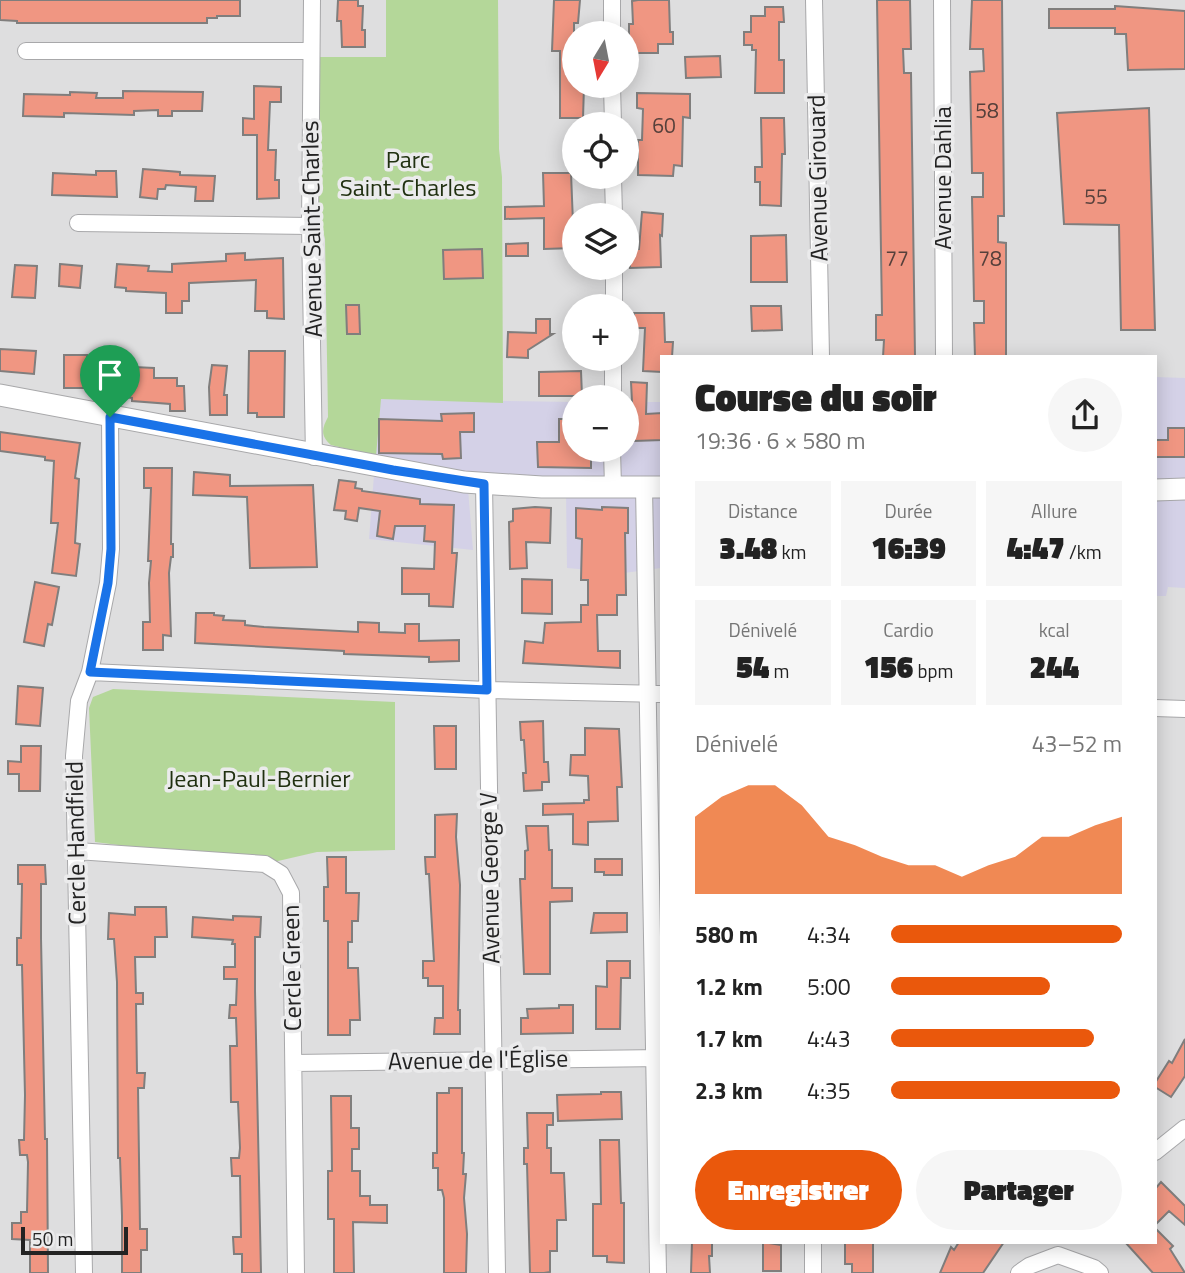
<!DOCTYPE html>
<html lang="fr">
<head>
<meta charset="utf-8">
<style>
	:root { --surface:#fff; --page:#f6f6f6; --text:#222; --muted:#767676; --accent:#ea580c }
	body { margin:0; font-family:"Titillium Web",sans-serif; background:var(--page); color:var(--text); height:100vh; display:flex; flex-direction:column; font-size:26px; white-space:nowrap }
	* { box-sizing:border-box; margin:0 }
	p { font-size:23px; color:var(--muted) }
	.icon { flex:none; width:38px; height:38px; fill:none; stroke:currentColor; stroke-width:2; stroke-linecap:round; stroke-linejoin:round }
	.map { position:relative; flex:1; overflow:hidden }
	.panel { position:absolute; left:660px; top:355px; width:497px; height:889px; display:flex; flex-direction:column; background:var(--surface); border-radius:0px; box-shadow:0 4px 18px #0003 }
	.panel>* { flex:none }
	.needle { width:46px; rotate:190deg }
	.controls { position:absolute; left:562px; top:21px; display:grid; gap:14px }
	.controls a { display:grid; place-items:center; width:77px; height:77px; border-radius:50%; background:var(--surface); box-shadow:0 4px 18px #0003; font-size:35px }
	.scale { position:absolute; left:21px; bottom:18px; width:107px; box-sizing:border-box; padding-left:7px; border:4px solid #232323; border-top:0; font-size:19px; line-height:24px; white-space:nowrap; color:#232323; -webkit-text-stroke:5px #ebebec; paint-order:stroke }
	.pin { position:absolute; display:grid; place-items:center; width:60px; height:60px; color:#fff; margin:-72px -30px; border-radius:50% 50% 50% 0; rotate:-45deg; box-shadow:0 0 7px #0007 }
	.pin .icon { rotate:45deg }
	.round { display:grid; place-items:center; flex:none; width:74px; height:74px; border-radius:37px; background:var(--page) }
	.summary { display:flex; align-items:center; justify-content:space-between; height:119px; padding:0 35px }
	h1 { font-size:38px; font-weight:800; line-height:52px }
	.stats { display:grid; grid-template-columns:repeat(3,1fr); gap:10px; height:119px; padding:7px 35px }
	.stats div { display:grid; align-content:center; border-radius:0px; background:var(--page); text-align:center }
	.stats b { font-size:30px; font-weight:800 }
	.stats small { font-size:19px; font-weight:400 }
	.stats p { font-size:19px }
	.chart { height:196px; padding:14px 35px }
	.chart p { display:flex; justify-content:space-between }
	.chart svg { width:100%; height:126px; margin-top:7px; fill:var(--accent); opacity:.7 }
	.primary-button { display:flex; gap:14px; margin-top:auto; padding:14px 35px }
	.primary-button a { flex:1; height:80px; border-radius:42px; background:var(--accent); color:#fff; font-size:28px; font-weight:800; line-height:80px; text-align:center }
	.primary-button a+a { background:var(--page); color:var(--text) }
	ul { padding:0 35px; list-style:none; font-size:23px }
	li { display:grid; grid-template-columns:112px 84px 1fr; align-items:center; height:52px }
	li i { height:18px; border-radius:9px; background:var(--accent) }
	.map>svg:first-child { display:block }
	.commercial { fill:#d4d1e7 }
	.green { fill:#b4d799 }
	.building { fill:#f09682; stroke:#807e7d; stroke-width:2 }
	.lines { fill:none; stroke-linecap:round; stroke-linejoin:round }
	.minor-casing { stroke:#a8a8aa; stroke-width:18 }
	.tertiary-casing { stroke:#a8a8aa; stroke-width:23 }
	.minor { stroke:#fff; stroke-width:16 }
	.tertiary { stroke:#fff; stroke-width:21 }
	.route-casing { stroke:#fff; stroke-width:14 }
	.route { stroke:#1a73e8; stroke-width:9 }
	.labels { text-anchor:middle; stroke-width:7; stroke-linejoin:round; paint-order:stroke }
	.number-label { font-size:21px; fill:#56403b }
	.park-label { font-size:24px; fill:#203010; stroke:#ebebec }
	.street-label { font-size:24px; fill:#232323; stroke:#ebebec }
</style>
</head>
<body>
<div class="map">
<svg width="1185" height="1273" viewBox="0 0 1185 1273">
	<rect width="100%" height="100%" fill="#dededf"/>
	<!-- commercial -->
	<path class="commercial" d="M1155 377 1185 378V588L1168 587 1166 596H1155Z
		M380 399 574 402V450H626L627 402H661V568L624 573 567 568 566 491 468 489 473 550 369 539Z"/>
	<!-- green -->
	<path class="green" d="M386 0H498L499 149 502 177 503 403 381 399 376 456 331 445C320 436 322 428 328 417L325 239 316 201V57H386Z
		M113 689 395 702V850L317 852 265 864 95 842 89 708 93 697Z"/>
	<!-- building -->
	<path class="building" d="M0 0H240V16H217V18H207V23H17V21L0 20Z
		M338 0H358V6H363L362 30H365V47H342L341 21H337Z
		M554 0H580L578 23H574V86H584L583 118H560V51H552Z
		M638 0H669L670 32H673V44H658V53H629V24H633L632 1Z
		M877 0H910L911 49H903L904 73H911L915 357H883L884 340H876V315H882Z
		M972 0H1002L1004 216H998V242L1006 243V357H975L974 323H984V301H974L972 197H983V173H972L970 72 984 71 983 49H970Z
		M1115 6 1185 11V69L1128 70 1126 34H1115V28H1049V9H1115Z
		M765 7H783L784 22H779V60H784V93H755L756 50H752V45H744V32H751V16H765Z
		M720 56 721 77 686 78 685 57Z
		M254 86 281 87V102H270L268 150H276L275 180H279V198L257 199V135H243V118L254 119Z
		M123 91 203 92 202 111H172V116H158V110L134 111V115L64 113V117L23 116 24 94 70 95V92L97 93 96 98H123Z
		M637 93 690 94V118L683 117 682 166 674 165 673 176 638 175V140H642L643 109 637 108Z
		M1149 108 1155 330H1121L1119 225 1064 224 1057 113Z
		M761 118H784L785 154H782L781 206 760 205V182H755V167H762Z
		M143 169 180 172V175L215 176 213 201H195L196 187 166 185 165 189H158L157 199 140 197Z
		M96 171H116L117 197 52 195 53 173 96 175Z
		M543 173H571L574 248 544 249V218L505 219V207L544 206Z
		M642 212 663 214 662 236 660 235 661 267 630 268 629 249H639Z
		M786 235 787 282H751V236Z
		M528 243V256H506V244Z
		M482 249 483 278 444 279 443 250Z
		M245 253V260L283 258 284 319 267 318V311H255L256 280 189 283V301H182V313H166V293L126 291V288L115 287 117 264 149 266 148 271 172 272V264L226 261V254Z
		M60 264 82 266 80 288 59 286Z
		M15 265 37 266 35 298 12 297Z
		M346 305H359L360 334H347Z
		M751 306H781L782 330 752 331Z
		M634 313H664L665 342H673L672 357H662V372L643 371 645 328H634Z
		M536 319H550V334H553L528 350V358L507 357 508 332 536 333Z
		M0 349 36 351 34 374 0 371Z
		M249 351H285L284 417H257V413H248Z
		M64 355H87V368L134 375V367L154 368V378H177V386H184L185 411H170V404L132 401V398L91 393 92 388H64Z
		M212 365 227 366 224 395H227V415H210L209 387Z
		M581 371 582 396H539V372Z
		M631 382 647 383 646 414 662 413V440L634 441Z
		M474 413V432H460L461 458 443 459 442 454 379 453V419L442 421 441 414Z
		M559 419H574V450H591V468L538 467 537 442H559Z
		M1168 428H1185V457H1155V440H1168Z
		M0 432 80 443 75 478 79 479 75 543 80 544 76 576 52 573 58 523H51L54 461 45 460V457L0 451Z
		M144 468H172L171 544H173V557H171L169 573 171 636 163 635V650H143V622H150L149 583 151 561H148L151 488H144Z
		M194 472 230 475V486L313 485 317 567 250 568 247 497 193 495Z
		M339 480 356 482 355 488 362 489V491L420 499V504L454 505 452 553H457L453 607 429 606V594H402V568L434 569 435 542 424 541 425 526H395L393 539 377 536 380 511 359 508 357 521 345 519 346 511 334 510Z
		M535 507 551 508 550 543 526 542 527 568 510 569 509 522 513 521V509Z
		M602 507 628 508V533H625L626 595H617V615H597L598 651H620V668L523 663 525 641 543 643 545 623 581 622V605H588V580H581L582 539 576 538V508L602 510Z
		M522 579 552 580V614L522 613Z
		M35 582 59 587 52 625 48 624 44 646 24 642Z
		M196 613H214V615L224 616 223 620 245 621V625L264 627 358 632V622L379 623V632L405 633V624H419V641L459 640V661L429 662V657L344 654V651L195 643Z
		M18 686 43 688 40 726 16 724Z
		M543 721 544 762H548L549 782H542V790L524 791 523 773H526L524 740H521L520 722Z
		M434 726H456V769H435Z
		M585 728 619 729 622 787H617L618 821 588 822V845L573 844V814L543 815V804L584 803V800H589L588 776 570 775 571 755H585Z
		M21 746H41L40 791H19V774H8V761L21 762Z
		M457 814 456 837 460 885 458 1010H460V1034H434L435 1018H443V986H428V978H423V961H434L429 874H426L425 857H435V815Z
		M526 826H548L549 850H552V888H572V901L550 902V974H524L520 879H525V851L528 850Z
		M327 857H346V893H359L358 921H352V942H348V968H358L360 1020H350V1035H328V921H324V887H328Z
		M595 859H622V875H604V872H595Z
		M18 865H45L46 884H41V938L45 1139H47L48 1273H30V1240L12 1239V1223H21V1212H27L28 1162 27 1155H20L19 1140H24L25 1095 22 965H17V938H21L22 884H18Z
		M135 907H166L167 937H155V957H135L136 993H143V1004H136L137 1073H145L144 1088H138L140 1229H147V1250H141V1273H122V1216L120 1158H118L117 982 114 939H108L109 913 135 915Z
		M594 913H627V932L591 933Z
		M233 916 261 917 260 937H255V991L261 1273H242V1254H234L233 1237H241L240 1176H232L231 1158H239L240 1148 238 1102H231L230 1046H237L236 1018H229L230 1005H236L237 979H224V967H235V944H232L233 940 192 937 193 917 233 920Z
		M607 961H630V978H621L620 1029H596V986L607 987Z
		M559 1005H573V1033L521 1034V1018H528L527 1009 559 1008Z
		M1185 1039V1076L1171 1097 1155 1087V1083L1169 1061 1172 1063Z
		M449 1088H462V1153H464L463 1174H466L464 1198 467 1234 466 1273H444V1198L442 1190H438V1168H433V1153H437V1093H449Z
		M601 1092H621L622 1119 558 1121 557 1095 601 1094Z
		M331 1096H351V1128H359V1149H352V1171H360V1196H370V1205H387V1223L353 1222 354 1273H334V1219H328V1171H332Z
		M527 1113H553V1125H547V1148H551V1173H564L566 1220H557V1251H550V1272L544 1273H530L527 1164H524V1148H528Z
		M600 1140H619L621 1203H624V1263L607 1262V1256H593V1204H601Z
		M1161 1182 1185 1206V1225L1169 1211 1155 1225V1189Z
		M1155 1228 1173 1246 1170 1249 1185 1273H1153L1125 1242H1155Z
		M692 1242H712V1256H709L710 1273H691Z
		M763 1242 781 1245V1271H763Z
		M845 1242H873V1273H852V1264H845Z
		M959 1242H1004L983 1273H940L951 1247 954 1250Z"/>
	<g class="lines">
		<defs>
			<path id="minor" d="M312 0 310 226 314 457
				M612 0V33
				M814 0 821 357
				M942 0 944 357
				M26 51H311
				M612 86 613 124
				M613 177 614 215
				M78 223 310 226
				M614 306V268
				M613 397V359
				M612 450 613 487
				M484 484 497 1273
				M644 487 658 1273
				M90 672 487 690 662 694
				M1155 708 1185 709
				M77 851 265 864 281 874 291 893 296 1273
				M294 1063 662 1058
				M1155 1152 1185 1128
				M813 1242V1273
				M1058 1255 1094 1268 1100 1273
				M84 1273 74 756 79 701 90 672 108 583 111 549 110 417
				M1019 1273 1029 1266 1058 1255"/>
			<path id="tertiary" d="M0 395 464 482 542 487H662
				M1155 490 1185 489"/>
		</defs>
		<!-- minor casing -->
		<use href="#minor" class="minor-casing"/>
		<!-- tertiary casing -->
		<use href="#tertiary" class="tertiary-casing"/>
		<!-- minor -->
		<use href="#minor" class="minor"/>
		<!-- tertiary -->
		<use href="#tertiary" class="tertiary"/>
	</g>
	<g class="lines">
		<defs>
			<path id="route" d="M110 417 393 470 484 484 487 690 90 672 108 583 111 549Z"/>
		</defs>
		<!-- route casing -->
		<use href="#route" class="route-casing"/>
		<!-- route -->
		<use href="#route" class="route"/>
	</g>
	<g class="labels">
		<!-- number labels -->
		<g class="number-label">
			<text x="987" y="118">58</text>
			<text x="664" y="133">60</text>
			<text x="1096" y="204">55</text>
			<text x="897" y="266">77</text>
			<text x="990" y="266">78</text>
		</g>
		<!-- park labels -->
		<g class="park-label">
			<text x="408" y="168">Parc<tspan x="408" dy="28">Saint-Charles</tspan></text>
			<text x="259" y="787">Jean-Paul-Bernier</text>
		</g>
		<!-- street labels -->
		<g class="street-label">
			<text transform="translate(818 178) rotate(-91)" y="8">Avenue Girouard</text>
			<text transform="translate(943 178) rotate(-90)" y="8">Avenue Dahlia</text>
			<text transform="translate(312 229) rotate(-91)" y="8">Avenue Saint-Charles</text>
			<text transform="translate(76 843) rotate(-91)" y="8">Cercle Handfield</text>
			<text transform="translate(490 878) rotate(-91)" y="8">Avenue George V</text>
			<text transform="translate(292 968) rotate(-91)" y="8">Cercle Green</text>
			<text transform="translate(478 1060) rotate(-1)" y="8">Avenue de l'Église</text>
		</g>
	</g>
</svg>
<div class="controls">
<a><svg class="needle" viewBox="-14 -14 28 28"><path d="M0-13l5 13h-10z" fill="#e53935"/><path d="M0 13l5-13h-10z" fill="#767676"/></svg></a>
<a><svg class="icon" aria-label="locate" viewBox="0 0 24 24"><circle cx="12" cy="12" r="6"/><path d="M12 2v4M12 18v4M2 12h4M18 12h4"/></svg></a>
<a><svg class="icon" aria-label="layers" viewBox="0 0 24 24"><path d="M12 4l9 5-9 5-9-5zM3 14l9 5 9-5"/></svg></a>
<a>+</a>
<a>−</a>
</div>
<div class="scale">50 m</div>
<div class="pin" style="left:110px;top:417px;background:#1e9e55"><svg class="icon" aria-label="arrive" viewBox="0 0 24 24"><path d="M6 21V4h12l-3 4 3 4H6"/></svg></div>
<section class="panel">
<div class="summary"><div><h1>Course du soir</h1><p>19:36 · 6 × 580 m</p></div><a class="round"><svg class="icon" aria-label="share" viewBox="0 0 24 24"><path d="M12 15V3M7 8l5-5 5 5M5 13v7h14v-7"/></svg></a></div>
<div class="stats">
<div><p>Distance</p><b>3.48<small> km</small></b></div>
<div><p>Durée</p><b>16:39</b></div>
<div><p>Allure</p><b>4:47<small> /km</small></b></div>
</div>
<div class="stats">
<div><p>Dénivelé</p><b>54<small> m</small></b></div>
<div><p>Cardio</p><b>156<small> bpm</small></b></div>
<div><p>kcal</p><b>244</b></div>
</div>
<div class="chart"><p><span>Dénivelé</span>43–52 m</p>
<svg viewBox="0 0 160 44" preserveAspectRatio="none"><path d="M0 44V17L10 10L20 6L30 6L40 13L50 24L60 27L70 31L80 34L90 34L100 38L110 34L120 31L130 24L140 24L150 20L160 17V44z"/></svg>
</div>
<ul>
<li><b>580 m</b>4:34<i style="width:100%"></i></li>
<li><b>1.2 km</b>5:00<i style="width:69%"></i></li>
<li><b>1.7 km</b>4:43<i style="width:88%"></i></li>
<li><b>2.3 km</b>4:35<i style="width:99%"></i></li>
</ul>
<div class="primary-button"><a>Enregistrer</a><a>Partager</a></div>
</section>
</div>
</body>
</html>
